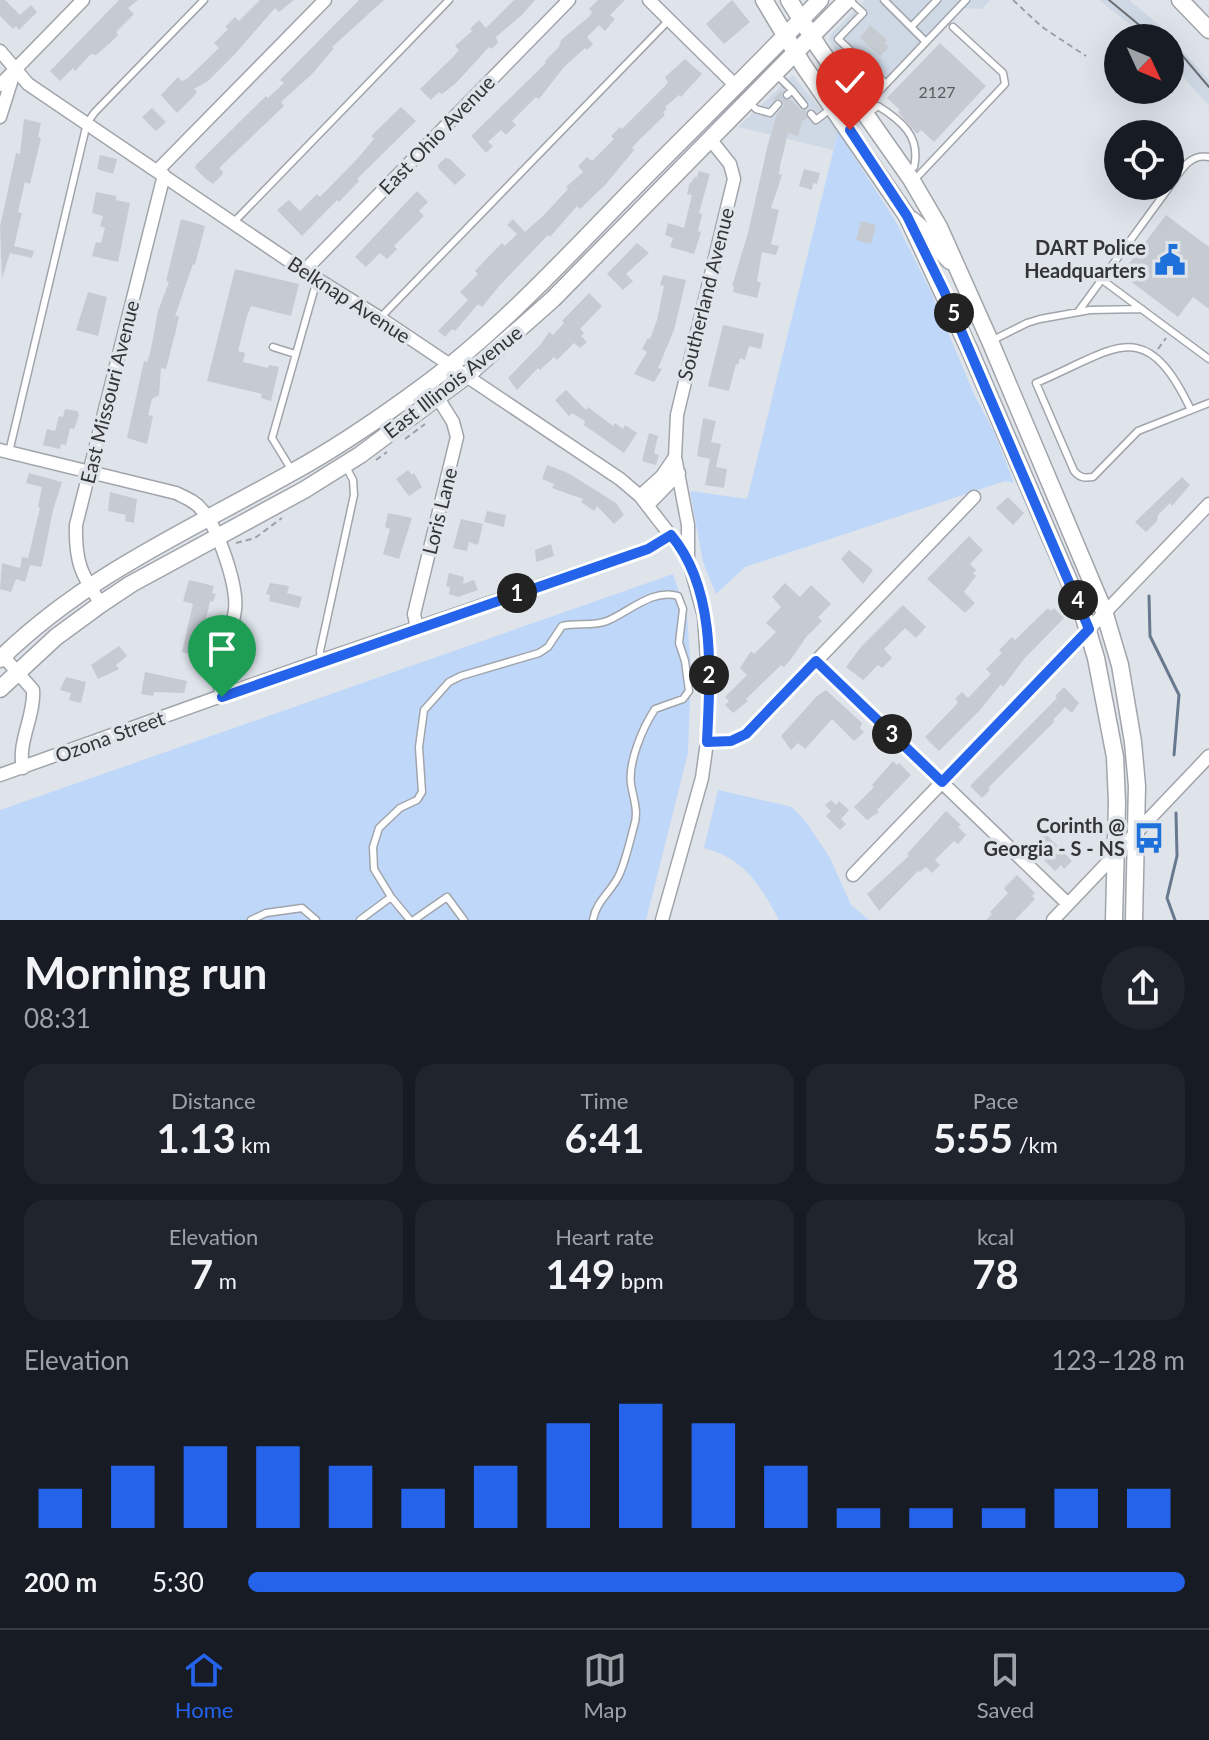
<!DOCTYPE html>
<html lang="en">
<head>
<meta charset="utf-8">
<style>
	:root { --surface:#171b24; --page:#20242c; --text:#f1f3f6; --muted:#9ea1a6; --line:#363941; --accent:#2563eb }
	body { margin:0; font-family:Lato,sans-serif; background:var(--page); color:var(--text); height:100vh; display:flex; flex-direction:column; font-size:30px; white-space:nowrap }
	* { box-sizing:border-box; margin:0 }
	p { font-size:26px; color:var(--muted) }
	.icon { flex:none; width:44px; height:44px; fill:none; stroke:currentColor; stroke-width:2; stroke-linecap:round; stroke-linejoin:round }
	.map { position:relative; height:920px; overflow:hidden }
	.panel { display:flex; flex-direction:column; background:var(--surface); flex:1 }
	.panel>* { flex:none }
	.needle { width:52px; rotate:134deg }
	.controls { position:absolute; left:1104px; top:24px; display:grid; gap:16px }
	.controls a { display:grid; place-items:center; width:80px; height:80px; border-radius:50%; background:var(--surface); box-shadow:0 8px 32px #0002; font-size:40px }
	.pin { position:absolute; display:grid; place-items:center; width:68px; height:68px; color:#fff; margin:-82px -34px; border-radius:50% 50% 50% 0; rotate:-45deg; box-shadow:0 0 8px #0007 }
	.pin .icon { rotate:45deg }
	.km { position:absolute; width:40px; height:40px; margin:-20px; border-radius:50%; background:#222; color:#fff; font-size:22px; line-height:40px; text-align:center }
	.round { display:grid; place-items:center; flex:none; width:84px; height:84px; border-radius:42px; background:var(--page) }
	.summary { display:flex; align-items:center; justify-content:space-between; height:136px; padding:0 24px }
	h1 { font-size:44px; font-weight:700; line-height:60px }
	.figures { display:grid; grid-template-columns:repeat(3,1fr); gap:12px; height:136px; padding:8px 24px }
	.figures div { display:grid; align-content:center; border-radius:20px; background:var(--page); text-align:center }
	.figures b { font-size:40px; font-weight:700 }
	.figures small { font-size:22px; font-weight:400 }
	.figures p { font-size:22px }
	.chart { height:224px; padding:16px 24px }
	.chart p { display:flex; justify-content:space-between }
	.chart svg { width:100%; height:144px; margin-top:8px; stroke:var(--accent); stroke-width:6 }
	ul { padding:0 24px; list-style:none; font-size:26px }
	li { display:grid; grid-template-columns:128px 96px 1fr; align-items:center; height:60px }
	li i { height:20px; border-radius:10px; background:var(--accent) }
	.tabs { display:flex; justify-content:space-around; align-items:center; height:112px; border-top:2px solid var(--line); background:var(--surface); font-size:22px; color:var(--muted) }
	.tabs a { display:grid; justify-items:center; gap:4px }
	.tabs .selected { color:var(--accent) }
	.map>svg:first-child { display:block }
	.built { fill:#cfd9e5 }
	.green { fill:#bfd7f9 }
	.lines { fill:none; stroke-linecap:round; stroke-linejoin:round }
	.stream { stroke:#67788f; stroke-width:3 }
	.building { fill:#c6cad1 }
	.lane-casing { stroke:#a1a5ab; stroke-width:9 }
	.street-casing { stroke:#a1a5ab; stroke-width:15 }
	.secondary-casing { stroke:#a1a5ab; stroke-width:19 }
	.path { stroke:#9ca0a5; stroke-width:2; stroke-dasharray:6 4; stroke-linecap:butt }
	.lane { stroke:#fff; stroke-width:6 }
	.street { stroke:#fff; stroke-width:12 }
	.secondary { stroke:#fff; stroke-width:16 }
	.tram { stroke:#6a6d72; stroke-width:2 }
	.route-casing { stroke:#fff; stroke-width:16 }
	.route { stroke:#2563eb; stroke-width:10 }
	.labels { text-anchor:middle; stroke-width:7; stroke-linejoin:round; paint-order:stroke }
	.number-label { font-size:16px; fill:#585a5e }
	.street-label { font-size:20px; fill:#333538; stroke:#dfe4eb }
	.poi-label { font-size:20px; font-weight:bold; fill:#333538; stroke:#dfe4eb; text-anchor:end }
</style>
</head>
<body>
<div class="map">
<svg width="1209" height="920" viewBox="0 0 1209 920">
	<rect width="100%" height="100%" fill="#dfe4eb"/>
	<!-- built -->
	<path class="built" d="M865 0H990L982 9 965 8 874 103 829 40 832 33Z
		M1099 0H1129L1158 24 1209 80V106L1170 62V38H1147Z
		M793 75 838 132 833 150 738 127Z"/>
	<!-- green -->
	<path class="green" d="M838 132 895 220 931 292 974 394 994 432 1014 483 1005 481 745 567 716 594 703 562 690 491 747 499Z
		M673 574 687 615 691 672 688 753 646 920H0V810Z
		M718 790 792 807 806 822 830 858 851 905 869 920H779C761 886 744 858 704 848Z"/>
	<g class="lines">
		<!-- stream -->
		<path class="stream" d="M1149 596 1150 636 1179 695 1174 755
			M1175 920 1167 898 1177 856 1176 813"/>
	</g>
	<!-- building -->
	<path class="building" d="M0 0H5L20 15 31 5 37 12 19 30 16 26 13 29 0 16Z
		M119 0H138L128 8 134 14 116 32 118 35 109 44 96 55 91 54 75 71 73 68 60 81 50 71Z
		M260 0H294L279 12 275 8 235 54 208 81 194 89 197 92 193 97 177 113 161 95 178 77 182 81 188 78 219 48 214 43 228 29 225 27 235 17 239 21Z
		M359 0H384L332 47 334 48 312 74 281 102 284 106 219 168 223 172 221 176 213 184 206 179 195 168 196 165 266 96 268 98 284 83 280 80Z
		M514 0H535L522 15 496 37 498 43 491 49 489 47 456 83 442 94 439 92 431 100 420 89 453 57 459 50 455 46 472 31 470 29 479 20 486 28Z
		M598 0H625L610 15 615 19 605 31 599 25 587 37 593 44 587 50 585 48 564 67 539 99 536 97 512 121 516 125 506 135 501 130 488 142 493 146 486 153 471 136 546 63 545 61 559 47 561 40 590 16 592 12 589 9Z
		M732 0 750 22 724 44 706 24Z
		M870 25 887 40 884 43 889 47 880 56 860 38Z
		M940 43 986 86 934 142 921 130 917 134 898 112 900 110 887 98Z
		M685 59 702 74 681 97 679 95 665 107 667 109 663 112 665 115 638 141 632 148 634 150 606 184 580 209 577 206 550 237 548 235 500 285 482 307 478 304 455 331 452 329 445 337 438 331 468 300 460 292 478 274 475 271 490 255 502 243 505 246 517 234 507 225 513 219 525 232 544 215 568 189 566 187 583 172 578 166 587 157 592 161 614 139 611 136 620 127 622 129 665 86 668 82 665 77Z
		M782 90V99L791 100 801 110H806L807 118 802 122 798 136 788 133 780 166 779 174 782 175 771 208 779 210 771 244 779 246 776 255 762 252 757 281 761 283 757 298 733 292 734 286H732L748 233 768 144 777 114 784 106 781 99H773Z
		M401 107 416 121 357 179 359 181 355 185 339 202 337 200 302 236 277 210 289 200 300 211 317 194 320 197 358 158 374 139 371 136Z
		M152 108 166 122 156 131 142 117Z
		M24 119 41 123 38 137 41 138 30 184 25 182 20 203 18 212 22 213 14 246 34 251 32 258 10 253 2 278 0 227 16 153 20 154Z
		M100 155 117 159 113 174 97 169Z
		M445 158 450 159 466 175 455 185 439 169 438 165Z
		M804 169 820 173 817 184 813 183 812 190 799 186Z
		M699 171 710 174 699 213 702 214 698 231 701 232 694 254 670 247 673 238 665 235 668 223 684 228 692 195 687 194 689 185 695 177H697Z
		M417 191 428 202 419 211 424 216 394 246 397 249 387 259 380 253 366 267 355 257Z
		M96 192 116 196V200L130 203 118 262 92 256 96 242 101 243 105 228 100 226 103 216 92 213Z
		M1166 215 1209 247V309L1193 297 1178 317 1121 274Z
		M181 219 205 226 195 265 193 264 175 316H179L176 330 166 369 161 368 159 395 152 399 148 415 153 416 147 444 127 438 128 433 144 361 147 362 150 354 158 311 169 282 166 281Z
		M861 221 876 225 871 244 856 240Z
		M637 243 649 253 626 274 633 281 623 290 607 274Z
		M235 269 299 284 291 316 251 306 247 316 238 351 245 353 243 362 268 368 269 365 279 367 271 401 261 398 262 394 207 381Z
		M663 275 686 280 674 330 658 368 662 369 654 382 634 374 647 352 642 349 648 338 650 339 657 320 664 286 660 285Z
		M88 292 107 297 98 336 76 330Z
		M589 293 602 306 580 329 584 333 581 336 587 342 580 348 574 343 557 360 554 357 540 370 538 368 517 390 508 378 541 344 549 332 553 335 564 323 562 321Z
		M723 325 764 334 761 349 749 346 745 360 740 358 738 365 736 364 729 391 708 386Z
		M566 390 586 410 588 407 613 426 615 423 623 429 625 425 637 433 624 453 584 425 585 421 572 413 569 416 555 400Z
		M65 409 77 411 79 415 74 429 70 428 66 445 61 444 60 449 43 445 47 429 55 431 59 416 63 417Z
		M703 418 716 421 711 442 721 444 716 467 727 469 724 488 705 485 710 459 697 456Z
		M649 433 658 436 654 453 659 455 656 465 642 461Z
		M547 465 568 473 616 503 624 515 614 524 597 506 594 511 581 502 583 499 552 488 554 484 542 479Z
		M408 470 412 475 414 473 422 487 409 496 396 479Z
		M29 473 62 482 53 510 42 565 41 567 30 565 25 582 16 579 11 592 0 589 2 563 20 568 22 557 28 558 40 508 38 507 42 487 26 483Z
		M1182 477 1190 485 1172 506 1170 503 1158 515 1157 521 1146 532 1135 522Z
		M110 492 137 499 134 523 125 521 126 515 108 511Z
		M1008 497 1024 513 1013 525 996 508Z
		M487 511 506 515 504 527 484 522Z
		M388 513 412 518 399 559 383 554 390 529 385 527Z
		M461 519 483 524 478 545 469 542 467 551 453 548Z
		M969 536 983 550 970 564 976 570 973 573 976 576 964 592 975 603 965 613 927 579Z
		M551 544 554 556 536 562 535 550Z
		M849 550 873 570 863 584 841 559Z
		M449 573 464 577 463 584 474 580 478 590 458 597 449 594 450 587 446 586Z
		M189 580 214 586 212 593 216 594 213 602 210 601 206 620 204 619 200 637 201 642 196 656 182 652 193 604 183 601Z
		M270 583 289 586 287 593 302 597 299 608 269 601 270 595 266 594Z
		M785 583 800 597 811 585 831 604 818 617 822 621 807 636 791 659 784 667 781 665 746 699 748 701 733 713 725 705 729 701 725 697 747 675 740 668 751 651 754 654 776 632 766 623 781 607 772 597Z
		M903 605 926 627 916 638 905 628 884 649 892 658 882 668 878 665 863 680 846 667 860 648Z
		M1048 608 1051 611 1054 608 1064 618 1024 659 1003 687 1001 684 980 710 939 751 925 737 956 705 958 702 955 699 962 692 968 698 991 674 986 669 1002 653 999 650 1012 637 1015 640Z
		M119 646 127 656 116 665 119 669 98 679 91 665Z
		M145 672 187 681 184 693 154 692 153 696 141 694Z
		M66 677 86 682 81 703 69 700 71 693 60 690Z
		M1064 687 1079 703 1072 713 1065 707 1053 720 1054 722 988 788 990 790 982 798 970 786 1057 698 1055 696Z
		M826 690 862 723 860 728 864 732 854 741 832 719 805 749 798 743 791 750 781 736 817 696Z
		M893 761 897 765 899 763 911 775 877 810 879 812 867 820 854 807 874 787 872 785Z
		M831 800 836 805 839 801 849 810 841 819 846 824 840 830 826 816 831 811 825 805Z
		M946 811 961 825 958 827 966 835 958 844 954 841 935 860 940 865 932 873 926 867 920 872 918 871 879 911 867 894 909 856 907 854Z
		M1045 833 1072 861 1064 869 1061 865 1055 871 1044 860 1049 854 1036 841Z
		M1017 875 1035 893 1032 896 1035 899 1015 920H986L992 914 990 912 1008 893 1004 888Z"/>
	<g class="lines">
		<defs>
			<path id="lane" d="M849 0 863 13 838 39 886 84
				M884 0 911 27 937 0
				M911 27 926 42
				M775 73 792 90
				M842 76 859 59
				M853 93 872 72
				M787 95 792 90 804 105
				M750 103 756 109 770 113 778 104
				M864 107 966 0
				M811 114 816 120 833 107
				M866 115 878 106C902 121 921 137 914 167
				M919 175 1005 84 1003 73 953 27
				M1170 186C1180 172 1189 153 1209 157
				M233 223 449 0
				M1101 279 1209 359
				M1078 312 1170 186
				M380 318 669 20
				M991 341 1027 323 1040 319 1090 310 1142 309
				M273 347 295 354
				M1191 410C1145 313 1116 349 1036 383L1074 471C1080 478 1084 478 1093 477L1138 431 1209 403
				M9 452 87 123 95 112 204 0
				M291 469 272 438 317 280
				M321 659 320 651 354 495 353 480 345 465
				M391 897 410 920
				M251 920 266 913 302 908 316 920
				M360 920 391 897 374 869 373 847 379 828 400 808 417 800 422 792 419 747 424 710 449 682 461 676 539 653 548 647 562 626C577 622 592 627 607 621 629 612 653 588 678 596L683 609 679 643 685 661 689 691 683 699 655 709C643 727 628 762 631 784 633 798 639 811 634 826 630 841 626 859 620 873 613 891 596 900 593 920
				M414 920 447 897 464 920"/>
			<path id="street" d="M649 0 735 85
				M0 51 28 84 304 271 380 318 620 479 640 496 688 558
				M0 85 83 0
				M0 117 13 76
				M157 171 325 0
				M304 271 569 0
				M0 450 176 493C186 498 195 501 202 510 218 528 238 586 235 610 231 639 214 667 222 697
				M640 496 662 476 675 457
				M648 505 679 473
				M101 604C81 574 75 562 76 525L164 175
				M417 628 414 614 457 437 453 422 438 398
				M3 656 33 690C35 716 17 742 23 768
				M816 661 1068 904
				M707 742 731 741 746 734 974 497
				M0 775 322 660 648 549 671 535
				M853 875 1209 504
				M662 920 702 778 707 742 709 691 704 616 688 558V525L675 457 677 415 734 179 730 164 710 139
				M1053 920 1209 756"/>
			<path id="secondary" d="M764 0 803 65 907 216 970 351 1082 611 1096 658 1115 757 1117 802 1114 920
				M789 0 819 48 911 179 939 227 990 341 1104 611 1120 665 1133 742 1137 786 1134 920
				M1180 0 1209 30
				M912 220C928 232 936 247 950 261
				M0 659C86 575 186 532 289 474 335 449 379 419 421 388 496 333 560 264 624 198 689 132 756 67 820 0
				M0 689 56 637 101 604 131 584 304 490 360 455 466 376 553 299 847 0"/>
		</defs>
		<!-- lane casing -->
		<use href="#lane" class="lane-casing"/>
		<!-- street casing -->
		<use href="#street" class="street-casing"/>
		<!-- secondary casing -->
		<use href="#secondary" class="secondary-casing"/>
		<!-- path -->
		<path class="path" d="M1013 0 1042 27 1086 56
			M1158 349 1166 338
			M405 439 425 424
			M376 460 387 452
			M236 543 255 538 282 518"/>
		<!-- lane -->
		<use href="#lane" class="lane"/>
		<!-- street -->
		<use href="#street" class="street"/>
		<!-- secondary -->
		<use href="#secondary" class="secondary"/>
		<!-- tram -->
		<path class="tram" d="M1109 0 1155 38
			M1170 41 1209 87"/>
	</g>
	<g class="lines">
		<defs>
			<path id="route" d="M222 697 648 549 671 535C717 590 710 674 707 742L731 741 746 734 816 661 942 782 1089 629 944 291 907 216 850 130"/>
		</defs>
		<!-- route casing -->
		<use href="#route" class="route-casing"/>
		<!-- route -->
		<use href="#route" class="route"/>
	</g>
	<!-- icons -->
	<defs>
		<symbol id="civic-bare" viewBox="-9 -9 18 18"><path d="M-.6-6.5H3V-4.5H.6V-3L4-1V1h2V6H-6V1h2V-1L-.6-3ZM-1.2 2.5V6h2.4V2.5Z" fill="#1e71db" stroke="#dfe4eb" stroke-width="2.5" paint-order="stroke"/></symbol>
		<symbol id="bus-bare" viewBox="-9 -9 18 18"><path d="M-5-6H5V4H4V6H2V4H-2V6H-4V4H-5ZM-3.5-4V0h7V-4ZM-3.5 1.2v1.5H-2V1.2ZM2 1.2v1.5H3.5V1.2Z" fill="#1e71db" stroke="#dfe4eb" stroke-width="2.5" paint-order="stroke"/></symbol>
	</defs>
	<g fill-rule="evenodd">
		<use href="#civic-bare" x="1148" y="238" width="44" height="44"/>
		<use href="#bus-bare" x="1127" y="816" width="44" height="44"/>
	</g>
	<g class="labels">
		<!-- number labels -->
		<g class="number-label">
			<text x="937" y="98">2127</text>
		</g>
		<!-- street labels -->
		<g class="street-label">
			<text transform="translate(437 135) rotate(-46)" y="7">East Ohio Avenue</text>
			<text transform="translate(706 294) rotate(-76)" y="7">Southerland Avenue</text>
			<text transform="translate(349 300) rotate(33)" y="7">Belknap Avenue</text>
			<text transform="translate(453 382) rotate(-38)" y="7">East Illinois Avenue</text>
			<text transform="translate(110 392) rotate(-76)" y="7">East Missouri Avenue</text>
			<text transform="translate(440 511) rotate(-76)" y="7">Loris Lane</text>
			<text transform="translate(110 737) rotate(-20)" y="7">Ozona Street</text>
		</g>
		<!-- poi labels -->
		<g class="poi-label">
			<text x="1146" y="255">DART Police<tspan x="1146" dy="23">Headquarters</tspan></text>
			<text x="1125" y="833">Corinth @<tspan x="1125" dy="23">Georgia - S - NS</tspan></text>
		</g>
	</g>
</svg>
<div class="controls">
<a><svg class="needle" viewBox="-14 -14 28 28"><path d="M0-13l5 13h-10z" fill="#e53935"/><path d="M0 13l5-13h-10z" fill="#9ea1a6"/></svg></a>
<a><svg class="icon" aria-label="locate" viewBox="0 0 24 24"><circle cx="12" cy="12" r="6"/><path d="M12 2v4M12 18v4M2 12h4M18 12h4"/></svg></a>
</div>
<div class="pin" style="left:222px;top:697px;background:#1e9e55"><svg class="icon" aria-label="arrive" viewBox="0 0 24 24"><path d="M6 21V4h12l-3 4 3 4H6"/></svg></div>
<div class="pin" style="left:850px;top:130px;background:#d93025"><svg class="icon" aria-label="check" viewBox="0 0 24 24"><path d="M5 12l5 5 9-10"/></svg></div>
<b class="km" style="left:517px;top:593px">1</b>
<b class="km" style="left:709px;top:675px">2</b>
<b class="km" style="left:892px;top:734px">3</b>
<b class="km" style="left:1078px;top:600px">4</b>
<b class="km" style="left:954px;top:313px">5</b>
</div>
<section class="panel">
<div class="summary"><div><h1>Morning run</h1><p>08:31</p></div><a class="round"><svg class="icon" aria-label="share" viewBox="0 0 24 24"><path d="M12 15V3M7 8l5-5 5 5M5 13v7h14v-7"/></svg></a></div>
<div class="figures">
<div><p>Distance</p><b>1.13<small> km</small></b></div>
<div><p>Time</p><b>6:41</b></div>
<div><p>Pace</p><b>5:55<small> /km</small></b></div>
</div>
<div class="figures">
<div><p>Elevation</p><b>7<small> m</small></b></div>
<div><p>Heart rate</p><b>149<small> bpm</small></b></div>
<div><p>kcal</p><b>78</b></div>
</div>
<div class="chart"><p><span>Elevation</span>123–128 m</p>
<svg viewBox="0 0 160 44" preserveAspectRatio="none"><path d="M5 44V32M15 44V25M25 44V19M35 44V19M45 44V25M55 44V32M65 44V25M75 44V12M85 44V6M95 44V12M105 44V25M115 44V38M125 44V38M135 44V38M145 44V32M155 44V32"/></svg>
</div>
<ul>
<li><b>200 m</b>5:30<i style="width:100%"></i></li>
</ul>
</section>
<nav class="tabs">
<a class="selected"><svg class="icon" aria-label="home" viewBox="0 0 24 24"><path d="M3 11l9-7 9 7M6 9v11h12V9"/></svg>Home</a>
<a><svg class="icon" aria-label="map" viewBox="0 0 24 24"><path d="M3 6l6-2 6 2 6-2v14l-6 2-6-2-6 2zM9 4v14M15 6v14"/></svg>Map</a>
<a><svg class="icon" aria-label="saved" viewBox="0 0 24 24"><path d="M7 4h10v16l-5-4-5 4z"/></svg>Saved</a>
</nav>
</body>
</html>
